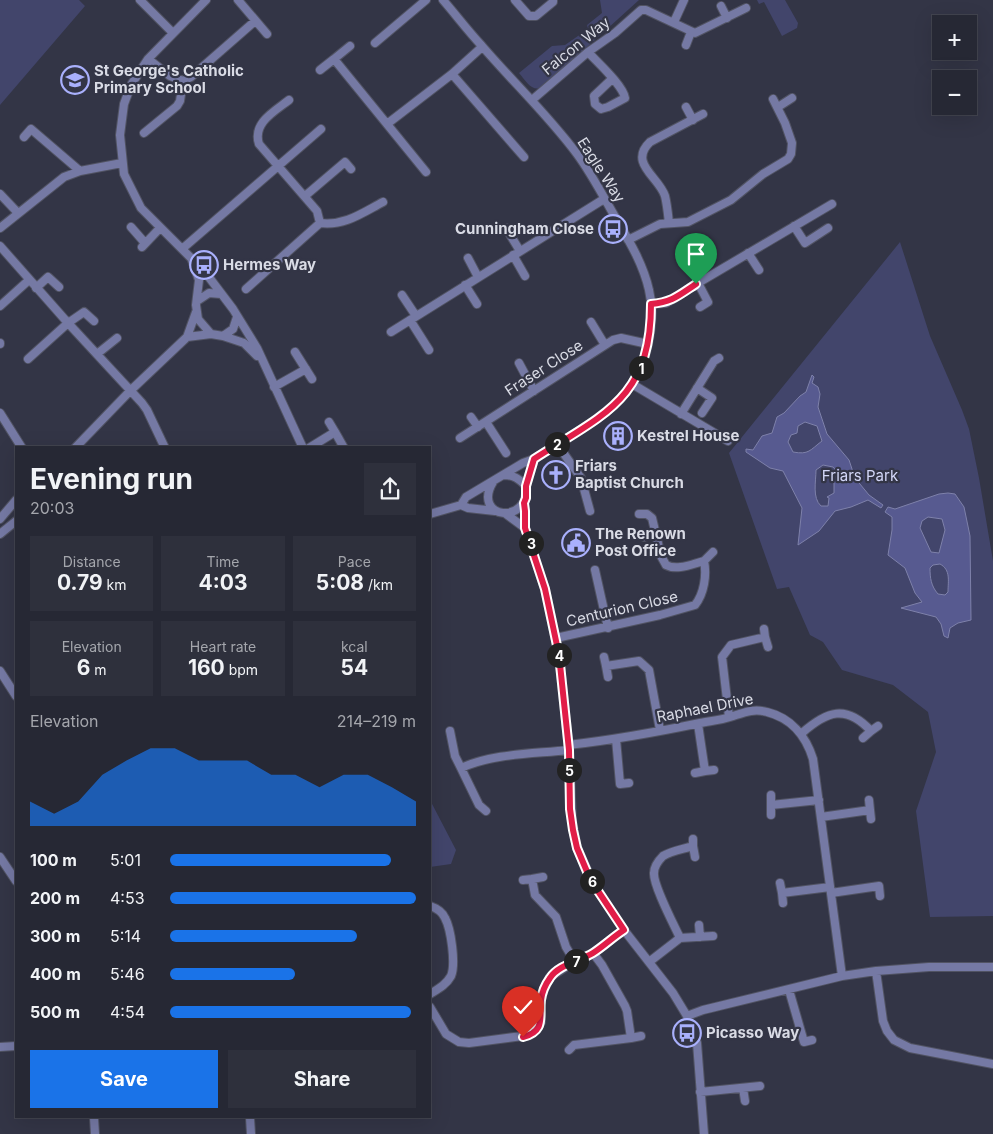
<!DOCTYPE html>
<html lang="en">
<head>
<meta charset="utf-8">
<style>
	:root { --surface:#262834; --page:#2e303c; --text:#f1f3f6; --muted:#a4a6ac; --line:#42444f; --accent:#1a73e8 }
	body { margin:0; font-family:Inter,sans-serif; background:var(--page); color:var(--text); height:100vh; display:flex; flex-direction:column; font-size:19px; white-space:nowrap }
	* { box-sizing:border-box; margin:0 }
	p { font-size:16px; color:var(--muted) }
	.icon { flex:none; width:28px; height:28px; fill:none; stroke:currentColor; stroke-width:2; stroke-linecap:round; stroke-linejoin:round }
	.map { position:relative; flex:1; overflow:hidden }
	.panel { position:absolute; left:15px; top:446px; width:416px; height:672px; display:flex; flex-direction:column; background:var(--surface); border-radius:0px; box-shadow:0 5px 20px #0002,0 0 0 1px var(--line) }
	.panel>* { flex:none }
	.controls { position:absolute; left:932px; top:15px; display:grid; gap:10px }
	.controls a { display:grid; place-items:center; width:45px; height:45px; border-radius:0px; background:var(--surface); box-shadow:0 5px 20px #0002,0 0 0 1px var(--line); font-size:25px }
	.pin { position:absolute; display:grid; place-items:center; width:42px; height:42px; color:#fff; margin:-51px -21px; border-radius:50% 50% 50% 0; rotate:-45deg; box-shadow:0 0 5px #0007 }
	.pin .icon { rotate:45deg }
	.km { position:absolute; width:25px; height:25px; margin:-12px; border-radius:50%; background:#222; color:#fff; font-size:14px; line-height:25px; text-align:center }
	.round { display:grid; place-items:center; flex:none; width:52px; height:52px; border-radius:0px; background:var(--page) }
	.summary { display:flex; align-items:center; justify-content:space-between; height:85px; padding:0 15px }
	h1 { font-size:28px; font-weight:700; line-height:38px }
	.stats { display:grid; grid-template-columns:repeat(3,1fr); gap:8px; height:85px; padding:5px 15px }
	.stats div { display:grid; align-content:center; border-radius:0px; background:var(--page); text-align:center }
	.stats b { font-size:21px; font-weight:700 }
	.stats small { font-size:14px; font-weight:400 }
	.stats p { font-size:14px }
	.chart { height:140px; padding:10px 15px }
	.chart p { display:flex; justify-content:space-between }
	.chart svg { width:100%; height:90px; margin-top:5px; fill:var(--accent); opacity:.7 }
	.primary-button { display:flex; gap:10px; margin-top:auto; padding:10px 15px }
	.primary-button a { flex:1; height:58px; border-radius:0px; background:var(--accent); color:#fff; font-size:20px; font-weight:700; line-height:58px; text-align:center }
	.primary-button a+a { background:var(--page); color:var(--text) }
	ul { padding:0 15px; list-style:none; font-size:16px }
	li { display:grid; grid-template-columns:80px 60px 1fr; align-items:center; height:38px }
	li i { height:12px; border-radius:6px; background:var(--accent) }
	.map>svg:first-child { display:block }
	.green { fill:#42456b }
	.water { fill:#575a90; stroke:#7e81aa; fill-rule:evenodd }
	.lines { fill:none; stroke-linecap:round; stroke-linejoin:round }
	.minor-casing { stroke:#515363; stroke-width:10 }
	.minor { stroke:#7579a4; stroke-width:8 }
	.route-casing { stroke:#fff; stroke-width:10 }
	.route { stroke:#e11d48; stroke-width:6 }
	.labels { text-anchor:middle; stroke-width:4.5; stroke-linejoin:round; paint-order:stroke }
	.street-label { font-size:15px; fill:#d9dbe5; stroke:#333546 }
	.poi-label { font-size:15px; font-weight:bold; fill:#d9dbe5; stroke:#333546; text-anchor:start }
	.park-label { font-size:15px; fill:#d3d7f8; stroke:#333546 }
</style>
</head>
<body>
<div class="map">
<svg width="993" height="1134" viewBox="0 0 993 1134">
	<rect width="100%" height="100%" fill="#333546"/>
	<!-- green -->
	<path class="green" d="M0 0H79L85 6 0 105Z
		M600 0H639L543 87C532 93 526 81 519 73L552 46 565 45 588 29 587 25 602 13Z
		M757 0H785L798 23 797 28 782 36 764 2 759 4Z
		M900 242 930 336 962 410 969 429 979 478 993 561V916L930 917 916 811 936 752 928 712 893 685 842 670 823 642 810 635 789 587 777 589 729 453Z
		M430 800 456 850 451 864 430 867Z"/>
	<!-- water -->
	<path class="water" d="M812 375 814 377 812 383 818 387 820 394 818 407 827 434 849 460 855 478 869 495 883 505 881 508 868 500 851 507 835 511 819 531 798 545 802 508 783 471 770 468 746 452V449L753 450 762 436 772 433 777 417 784 413 800 396 806 392ZM805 422 817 426 822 441C810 450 809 455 793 452L788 442 791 435 797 433 798 426ZM823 465 833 467 839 474 834 478V493L827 497 829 498 828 506H821C812 498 816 481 816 470Z
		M948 493 955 494 964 507 970 536 971 620 958 623 950 628 948 638 944 636 941 624 936 617 901 608 922 602 915 593 905 568 888 555 892 530V517L885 512 888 507 895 509 939 494ZM928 517 942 519 945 530 939 553 931 552 920 528 922 521ZM940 564C951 570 948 581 948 592L945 595 938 594C931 586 930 578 930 568L933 565Z"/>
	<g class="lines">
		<defs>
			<path id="minor" d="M140 0 172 32
				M206 0 148 59 131 85 124 104 120 135 124 174 141 208 205 272 233 309 257 348 303 448
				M238 0 267 34
				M515 0 529 16H536L553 2V0
				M721 6 727 18
				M674 22 684 0
				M375 43 426 0
				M686 45 691 32
				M588 52C597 62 623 85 625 98L608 107 601 109 595 104 594 96 612 79
				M148 59 170 76 183 81 191 77 255 21
				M334 59 350 46
				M320 70 334 59 426 172
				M452 74 524 157
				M532 100 588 52 615 33 641 10H646L695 33 746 8
				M686 107 693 120
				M778 107 792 98
				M387 124 452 74 482 47
				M144 133 177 106 180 101 183 81
				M24 137 31 129 80 171
				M0 194 18 213
				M305 196 345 162 351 169
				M320 223C345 226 362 213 383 202
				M669 223C668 214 667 204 665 196 659 177 628 163 650 142L703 114
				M794 226 805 243 828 228
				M131 227 145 243
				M0 228 64 177 80 171 122 163
				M506 228 520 251
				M628 240 660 224 688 222 731 200 763 174 788 159 791 154 792 143 785 123 773 99
				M0 246 68 323 142 403 147 410 165 448
				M142 247 160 228
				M182 249 321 129
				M748 253 759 270
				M513 255 525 276
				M468 258 478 277
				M192 260 199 280 196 305 198 319 211 334 223 336 233 329 237 317
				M698 283 708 302 700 307
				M465 285 477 304
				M36 288 48 277 59 287
				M246 289 320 223 317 211 259 144C252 123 275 111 289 100
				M402 295 416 316
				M197 301 209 293 221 294
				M651 304 666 303 673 299 698 283 832 204
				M0 306 29 280
				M410 320 429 350
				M591 322 605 345
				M391 332 604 199
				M223 336 244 343 257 356
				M187 337 211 334
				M0 343V344
				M295 352 312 379
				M97 354 117 338
				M28 359 68 323 84 312 94 321
				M519 363 534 391
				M632 384 728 441
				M274 387 306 369
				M697 388 712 398 702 413
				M0 413 22 448
				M681 414 714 361 719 358
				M471 417 478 427
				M329 422 335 432
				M486 422 506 453
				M460 438 613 340 621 338 648 344
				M557 444 581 478 590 511
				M75 448 130 391 187 337 196 312
				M309 448 335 432 344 448
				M493 482C471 519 530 526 526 486 519 479 514 475 504 475
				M526 486 534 459
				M523 503 525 511V528L545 589 559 655 569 750 572 821 577 848 594 885 624 930 673 993 687 1016 697 1043 704 1134
				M461 505 468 508 495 511
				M430 514 461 505 466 497 523 463 534 459C566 438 611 416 632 384 648 360 656 318 649 290 643 263 628 239 614 215 602 194 591 173 577 154 548 115 513 82 482 46 468 31 456 15 443 0
				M506 514 525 528
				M639 514H647L652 518 661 556 666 565C677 571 692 564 704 561
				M0 519 16 500
				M0 534 16 521
				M644 537 656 534
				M595 570 608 628
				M765 637 768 647
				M556 638 660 615 695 605C704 594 707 575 704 561L713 552
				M604 657 606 666 639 661 649 670 660 730
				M606 666 608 677
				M0 671 16 696
				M729 717 722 657 731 645 765 637 764 629
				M698 724 705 771 714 770
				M450 731 455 756 461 768C494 753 534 754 569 750
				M802 733C827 711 846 704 871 731L878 726
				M863 738 871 731
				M616 739 620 784 629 783
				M568 745C613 740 657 732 700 723 710 721 721 720 730 717 743 713 753 708 767 712 791 718 806 736 813 759L842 976
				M461 768 479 805 486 811
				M695 773 705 771
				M771 795V805
				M869 800 870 810
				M771 815V805L819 800
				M821 817 870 810 871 819
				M693 846 695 857
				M0 857 16 881
				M532 879 543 877
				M523 880 532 879 535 895 556 917 566 947 575 962
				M780 883 782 893
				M831 893 879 886 880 896
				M783 903 782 893 830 887
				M430 906C436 908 442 911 445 918 451 929 456 964 451 976 446 985 438 989 430 994
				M699 925 700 937
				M680 938 713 936
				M649 962 680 938C674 925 653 885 654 873 654 867 659 860 663 856 671 851 684 849 693 846V839
				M876 971 883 1021 887 1031 894 1040 910 1048 993 1064
				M789 990 804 1042 812 1040
				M430 1007 446 1034 459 1042 469 1043 530 1035 538 1027 541 1022V1000L544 989 550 977 567 966 593 953 624 930
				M687 1016 703 1010 842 976 876 971 929 967H993
				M631 1038 641 1036
				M0 1047 16 1046
				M569 1050 574 1045 631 1038 627 1011 625 1006 602 965 593 953
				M743 1088 745 1101
				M700 1092 760 1086
				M94 1118 95 1134
				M250 1118 251 1134"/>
		</defs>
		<!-- minor casing -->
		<use href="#minor" class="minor-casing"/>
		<!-- minor -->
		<use href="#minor" class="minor"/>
	</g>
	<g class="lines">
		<defs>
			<path id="route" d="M523 1037C546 1031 539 1017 541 1000 542 992 545 985 550 978 558 965 580 961 593 953 604 946 613 937 624 930L594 885 588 874 577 848 573 830 570 809 569 750 559 655 545 589 525 528V511L524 503 526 498V486L534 459C604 414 651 399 651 304 672 302 678 296 696 284"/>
		</defs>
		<!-- route casing -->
		<use href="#route" class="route-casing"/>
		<!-- route -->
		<use href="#route" class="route"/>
	</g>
	<!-- icons -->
	<defs>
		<symbol id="school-ring" viewBox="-11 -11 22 22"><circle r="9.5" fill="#333546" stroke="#a9b0fc" stroke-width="1.5"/><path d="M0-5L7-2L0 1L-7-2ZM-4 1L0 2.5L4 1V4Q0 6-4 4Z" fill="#a9b0fc"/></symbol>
		<symbol id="bus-ring" viewBox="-11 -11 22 22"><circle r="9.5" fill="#333546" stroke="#a9b0fc" stroke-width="1.5"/><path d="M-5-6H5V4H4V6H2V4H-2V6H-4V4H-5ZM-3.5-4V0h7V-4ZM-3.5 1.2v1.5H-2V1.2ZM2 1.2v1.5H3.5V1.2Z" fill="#a9b0fc"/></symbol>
		<symbol id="building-ring" viewBox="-11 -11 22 22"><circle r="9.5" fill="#333546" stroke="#a9b0fc" stroke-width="1.5"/><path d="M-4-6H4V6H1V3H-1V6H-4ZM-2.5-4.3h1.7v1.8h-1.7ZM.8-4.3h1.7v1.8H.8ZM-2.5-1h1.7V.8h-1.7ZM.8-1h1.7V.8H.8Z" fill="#a9b0fc"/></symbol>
		<symbol id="church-ring" viewBox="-11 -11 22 22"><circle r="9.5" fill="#333546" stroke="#a9b0fc" stroke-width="1.5"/><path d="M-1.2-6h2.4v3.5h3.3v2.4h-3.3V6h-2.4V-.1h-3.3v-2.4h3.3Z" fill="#a9b0fc"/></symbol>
		<symbol id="civic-ring" viewBox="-11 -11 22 22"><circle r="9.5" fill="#333546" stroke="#a9b0fc" stroke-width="1.5"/><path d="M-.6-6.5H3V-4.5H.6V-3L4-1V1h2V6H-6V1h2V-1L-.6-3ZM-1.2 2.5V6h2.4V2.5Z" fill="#a9b0fc"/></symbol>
	</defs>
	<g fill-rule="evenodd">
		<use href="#school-ring" x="59" y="64" width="32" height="32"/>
		<use href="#bus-ring" x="597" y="213" width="32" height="32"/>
		<use href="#bus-ring" x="188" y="249" width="32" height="32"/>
		<use href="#building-ring" x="602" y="420" width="32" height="32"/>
		<use href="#church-ring" x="540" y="459" width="32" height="32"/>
		<use href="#civic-ring" x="560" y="527" width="32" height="32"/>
		<use href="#bus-ring" x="671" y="1017" width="32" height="32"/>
	</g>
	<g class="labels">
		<!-- street labels -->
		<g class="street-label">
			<text transform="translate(576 46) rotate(-39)" y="5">Falcon Way</text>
			<text transform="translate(601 170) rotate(57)" y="5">Eagle Way</text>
			<text transform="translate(544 368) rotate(-33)" y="5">Fraser Close</text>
			<text transform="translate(622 609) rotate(-13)" y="5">Centurion Close</text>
			<text transform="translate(705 708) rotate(-11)" y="5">Raphael Drive</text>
		</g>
		<!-- poi labels -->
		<g class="poi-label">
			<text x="94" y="76">St George's Catholic<tspan x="94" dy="17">Primary School</tspan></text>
			<text x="594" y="234" text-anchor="end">Cunningham Close</text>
			<text x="223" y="270">Hermes Way</text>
			<text x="637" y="441">Kestrel House</text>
			<text x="575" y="471">Friars<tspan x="575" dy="17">Baptist Church</tspan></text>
			<text x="595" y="539">The Renown<tspan x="595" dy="17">Post Office</tspan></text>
			<text x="706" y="1038">Picasso Way</text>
		</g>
		<!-- park labels -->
		<g class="park-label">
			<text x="860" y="481">Friars Park</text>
		</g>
	</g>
</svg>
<div class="controls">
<a>+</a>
<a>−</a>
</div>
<div class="pin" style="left:696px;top:284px;background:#1e9e55"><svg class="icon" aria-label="arrive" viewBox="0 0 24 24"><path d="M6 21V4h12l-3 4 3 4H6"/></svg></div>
<div class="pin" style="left:523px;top:1037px;background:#d93025"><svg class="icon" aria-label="check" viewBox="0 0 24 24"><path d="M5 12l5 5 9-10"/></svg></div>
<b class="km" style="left:641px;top:368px">1</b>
<b class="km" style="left:557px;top:444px">2</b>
<b class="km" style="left:531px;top:543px">3</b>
<b class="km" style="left:559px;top:655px">4</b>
<b class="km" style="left:569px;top:770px">5</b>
<b class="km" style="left:592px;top:881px">6</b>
<b class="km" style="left:576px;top:961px">7</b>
<section class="panel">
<div class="summary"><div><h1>Evening run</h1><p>20:03</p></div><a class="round"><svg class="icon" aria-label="share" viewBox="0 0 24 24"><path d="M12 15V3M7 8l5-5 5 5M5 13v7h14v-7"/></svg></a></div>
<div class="stats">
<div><p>Distance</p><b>0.79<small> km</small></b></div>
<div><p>Time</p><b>4:03</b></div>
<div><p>Pace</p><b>5:08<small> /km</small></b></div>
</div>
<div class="stats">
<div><p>Elevation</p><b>6<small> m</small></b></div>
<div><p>Heart rate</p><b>160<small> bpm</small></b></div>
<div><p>kcal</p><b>54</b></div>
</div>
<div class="chart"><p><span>Elevation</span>214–219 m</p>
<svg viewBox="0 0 160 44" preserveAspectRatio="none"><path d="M0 44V32L10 38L20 32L30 19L40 12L50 6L60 6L70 12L80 12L90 12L100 19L110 19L120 25L130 19L140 19L150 25L160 32V44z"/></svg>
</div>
<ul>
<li><b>100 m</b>5:01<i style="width:90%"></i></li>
<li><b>200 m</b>4:53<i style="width:100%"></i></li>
<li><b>300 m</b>5:14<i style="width:76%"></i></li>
<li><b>400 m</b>5:46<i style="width:51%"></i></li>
<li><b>500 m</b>4:54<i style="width:98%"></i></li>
</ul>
<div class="primary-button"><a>Save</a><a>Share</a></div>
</section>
</div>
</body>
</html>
